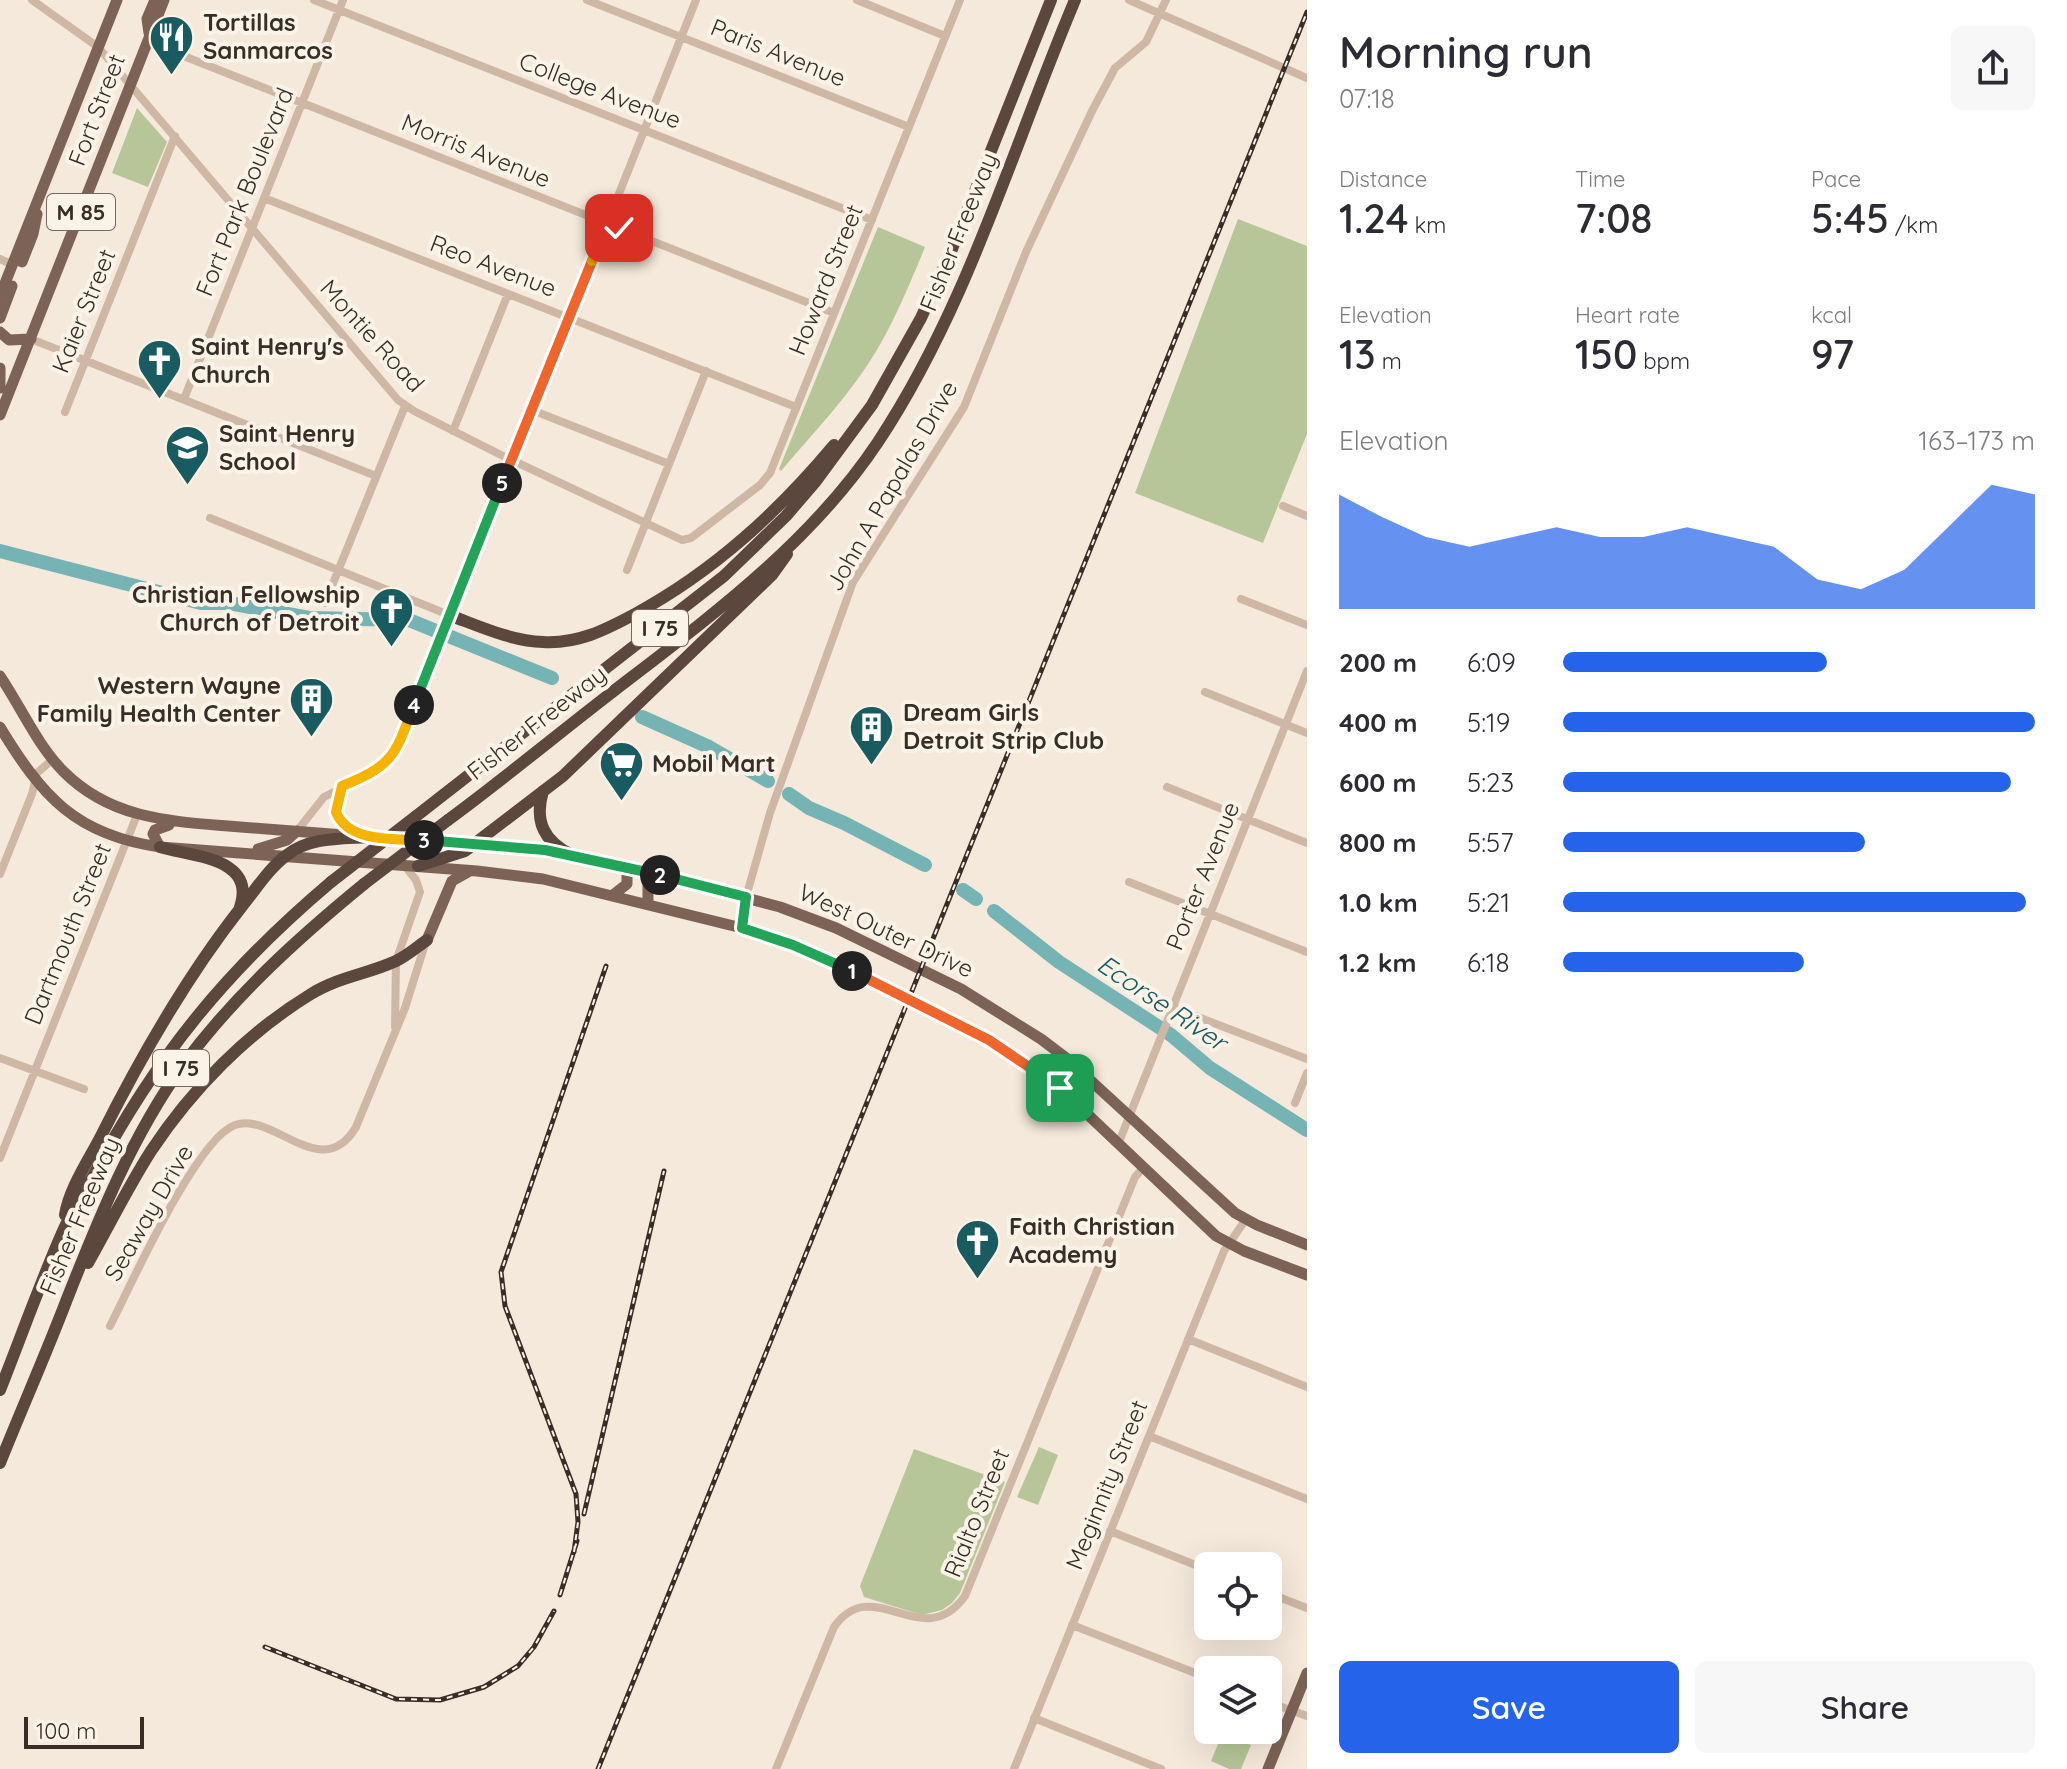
<!DOCTYPE html>
<html lang="en">
<head>
<meta charset="utf-8">
<style>
	:root { --surface:#fff; --page:#f7f7f7; --text:#2b2b33; --muted:#7c7c81; --accent:#2563eb }
	body { margin:0; font-family:Quicksand,sans-serif; background:var(--page); color:var(--text); height:100vh; display:flex; flex-direction:column; font-size:30px; white-space:nowrap }
	* { box-sizing:border-box; margin:0 }
	p { font-size:26px; color:var(--muted) }
	.icon { flex:none; width:44px; height:44px; fill:none; stroke:currentColor; stroke-width:2; stroke-linecap:round; stroke-linejoin:round }
	.map { position:relative; flex:1; overflow:hidden }
	.side { display:flex; flex-direction:column; background:var(--surface); width:760px }
	.side>* { flex:none }
	.controls { position:absolute; left:1194px; top:1552px; display:grid; gap:16px }
	.controls a { display:grid; place-items:center; width:88px; height:88px; border-radius:12px; background:var(--surface); box-shadow:0 8px 32px #0002; font-size:40px }
	.scale { position:absolute; left:24px; bottom:20px; width:120px; box-sizing:border-box; padding-left:8px; border:4px solid #392d27; border-top:0; font-size:22px; line-height:28px; white-space:nowrap; color:#392d27; -webkit-text-stroke:6px #fcf3e8; paint-order:stroke }
	.pin { position:absolute; display:grid; place-items:center; width:68px; height:68px; color:#fff; margin:-34px; border-radius:16px; box-shadow:0 4px 12px #0006 }
	.km { position:absolute; width:40px; height:40px; margin:-20px; border-radius:50%; background:#222; color:#fff; font-size:22px; line-height:40px; text-align:center }
	.round { display:grid; place-items:center; flex:none; width:84px; height:84px; border-radius:12px; background:var(--page) }
	.head { display:flex; align-items:center; justify-content:space-between; height:136px; padding:0 32px }
	h1 { font-size:44px; font-weight:600; line-height:60px }
	.stats { display:grid; grid-template-columns:repeat(3,1fr); gap:12px; height:136px; padding:8px 32px }
	.stats div { display:grid; align-content:center }
	.stats b { font-size:40px; font-weight:600 }
	.stats small { font-size:22px; font-weight:400 }
	.stats p { font-size:22px }
	.chart { height:224px; padding:16px 32px }
	.chart p { display:flex; justify-content:space-between }
	.chart svg { width:100%; height:144px; margin-top:8px; fill:var(--accent); opacity:.7 }
	.cta { display:flex; gap:16px; margin-top:auto; padding:16px 32px }
	.cta a { flex:1; height:92px; border-radius:12px; background:var(--accent); color:#fff; font-size:32px; font-weight:600; line-height:92px; text-align:center }
	.cta a+a { background:var(--page); color:var(--text) }
	ul { padding:0 32px; list-style:none; font-size:26px }
	li { display:grid; grid-template-columns:128px 96px 1fr; align-items:center; height:60px }
	li i { height:20px; border-radius:10px; background:var(--accent) }
	main { display:flex; flex:1; min-height:0 }
	.map>svg:first-child { display:block }
	.green { fill:#b7c699 }
	.lines { fill:none; stroke-linecap:round; stroke-linejoin:round }
	.river { stroke:#76b3b5; stroke-width:14 }
	.minor { stroke:#ceb8a5; stroke-width:8 }
	.major { stroke:#7d6356; stroke-width:11 }
	.highway { stroke:#5b473d; stroke-width:12 }
	.rail-casing { stroke:#392d27; stroke-width:5 }
	.rail { stroke:#fcf3e8; stroke-width:2; stroke-dasharray:6; stroke-linecap:butt }
	.highway-bridge { stroke:#5b473d; stroke-width:12 }
	.split-1-casing { stroke:#fff; stroke-width:16 }
	.split-2-casing { stroke:#fff; stroke-width:16 }
	.split-3-casing { stroke:#fff; stroke-width:16 }
	.split-4-casing { stroke:#fff; stroke-width:16 }
	.split-5-casing { stroke:#fff; stroke-width:16 }
	.split-6-casing { stroke:#fff; stroke-width:16 }
	.split-7-casing { stroke:#fff; stroke-width:16 }
	.split-1 { stroke:#f0652b; stroke-width:10 }
	.split-2 { stroke:#22a559; stroke-width:10 }
	.split-3 { stroke:#22a559; stroke-width:10 }
	.split-4 { stroke:#f5b400; stroke-width:10 }
	.split-5 { stroke:#22a559; stroke-width:10 }
	.split-6 { stroke:#f0652b; stroke-width:10 }
	.split-7 { stroke:#f5b400; stroke-width:10 }
	.labels { text-anchor:middle; stroke-width:8; stroke-linejoin:round; paint-order:stroke }
	.shield { fill:#fcf3e8; stroke:#746861; stroke-width:2 }
	.shield-label { font-size:22px; font-weight:bold; fill:#392d27 }
	.poi-label { font-size:24px; font-weight:bold; fill:#392d27; stroke:#fcf3e8; text-anchor:start }
	.street-label { font-size:24px; fill:#392d27; stroke:#fcf3e8 }
	.water-label { font-size:26px; font-style:italic; fill:#185b60; stroke:#fcf3e8 }
</style>
</head>
<body>
<main>
<div class="map">
<svg width="1307" height="1769" viewBox="0 0 1307 1769">
	<rect width="100%" height="100%" fill="#f5e9db"/>
	<!-- green -->
	<path class="green" d="M137 108 167 142 148 187 112 173Z
		M1238 219 1307 246V434L1263 543 1135 493Z
		M878 227 925 247C906 293 887 340 857 380 834 412 806 441 781 471L779 469Z
		M1039 1447 1058 1455 1038 1505 1017 1497Z
		M914 1449 1005 1482 960 1593 952 1603 942 1610 922 1615 864 1597 860 1586Z
		M1222 1735 1251 1745 1241 1769H1229L1211 1761Z"/>
	<g class="lines">
		<!-- river -->
		<path class="river" d="M0 551 201 603H229L309 618 409 620 552 678
			M642 717 709 747 768 781
			M789 794 809 808 844 823 925 865
			M963 890 976 899
			M994 911 1059 962 1171 1035 1210 1068 1307 1130"/>
		<!-- minor -->
		<path class="minor" d="M32 0 98 47 398 400 414 411 501 455 682 540 691 538 760 485 770 473 960 0
			M314 0 872 220
			M587 0 909 127
			M857 0 945 36
			M1129 0 1307 78
			M148 42 834 313
			M264 198 796 407
			M0 259 13 265
			M31 339 376 476
			M184 399 343 0
			M532 410 669 464
			M65 412 175 136
			M453 431 508 294
			M1283 506 1307 516
			M210 518 449 615
			M627 570 706 371
			M1241 599 1307 625
			M325 603 405 406
			M1205 692 1307 733
			M1167 787 1307 843
			M297 831 324 797 380 769 399 747 696 0
			M0 874 32 794 37 773 53 759
			M1129 882 1307 952
			M742 928 746 897 770 813 853 582 964 407 1026 252 1092 111 1115 68 1146 42 1166 0
			M1172 1007 1307 1059
			M395 1027 396 961 420 892 416 880 404 865
			M0 1058 84 1089
			M1295 1103 1307 1073
			M1119 1142 1307 671
			M0 1158 137 815
			M110 1326C131 1285 196 1139 235 1125 273 1111 322 1185 356 1127L405 1008 426 941
			M1188 1339 1307 1387
			M1149 1436 1307 1499
			M1110 1531 1208 1570
			M1268 1593 1307 1608
			M1072 1625 1208 1678
			M1268 1702 1307 1716
			M1034 1718 1161 1769
			M776 1769 834 1627C873 1571 923 1655 965 1596L1135 1177 1144 1167
			M1014 1769 1224 1251 1246 1219"/>
		<!-- major -->
		<path class="major" d="M149 33 147 19 155 0
			M22 262 33 234 37 214
			M0 296 117 0
			M0 318 12 286
			M0 332 9 340 31 339
			M0 368V388
			M0 415 164 0
			M0 676C21 707 37 745 64 772 110 818 167 821 228 826 267 829 305 832 344 835
			M0 727C42 796 75 835 160 847L477 871 543 879 742 928 793 945 910 999 989 1040 1065 1093 1216 1236 1244 1251 1307 1275
			M342 786C330 820 339 822 368 836
			M361 836 474 844 572 855 618 864 780 907 836 928 961 989 1041 1039 1066 1058 1235 1213 1257 1225 1307 1245
			M160 847 153 834 155 830 169 825
			M258 849 287 840 297 831
			M613 895 627 884V866
			M648 904V885L665 876
			M427 940 452 881 468 872
			M1060 1088 1066 1078 1083 1075
			M1268 1769 1307 1673"/>
		<!-- highway -->
		<path class="highway" d="M449 615C479 626 511 641 543 642 578 644 605 630 635 614 714 571 777 513 834 445
			M543 791C534 821 544 842 572 855
			M415 817 724 576 786 516 816 481 872 405 921 318 950 254 1051 0
			M448 820C505 778 559 733 615 690 710 617 811 543 878 442 968 306 1012 149 1075 0
			M160 847C192 857 259 857 239 910
			M418 866 465 851 563 776 772 575 787 554
			M65 1215C69 1189 88 1161 100 1138 141 1056 186 977 243 905 256 889 270 867 287 855 309 837 342 839 369 837
			M88 1263C109 1226 128 1187 151 1151 192 1089 247 1033 311 994 338 977 368 974 396 961 407 956 417 947 427 940
			M0 1390C21 1337 40 1283 63 1231 71 1213 82 1195 92 1178 156 1056 227 970 331 882
			M0 1463C22 1408 46 1354 67 1299 99 1218 132 1136 183 1065 234 996 298 938 364 884"/>
		<defs>
			<path id="rail" d="M584 1514 664 1171
				M574 1552 578 1522 576 1494 505 1306 501 1272 606 966
				M560 1595 577 1541
				M265 1647 396 1699 440 1700 484 1687 518 1666 534 1647 554 1611
				M598 1769 1307 12"/>
		</defs>
		<!-- rail casing -->
		<use href="#rail" class="rail-casing"/>
		<!-- rail -->
		<use href="#rail" class="rail"/>
		<!-- highway-bridge -->
		<path class="highway-bridge" d="M331 882 415 817
			M364 884 448 820"/>
	</g>
	<g class="lines">
		<defs>
			<path id="split-1" d="M852 971 989 1040 1060 1088"/>
			<path id="split-2" d="M660 875 746 897 742 928 793 945 852 971"/>
			<path id="split-3" d="M424 840 545 850 660 875"/>
			<path id="split-4" d="M414 705C395 755 394 765 342 786L336 812C348 843 397 839 424 840"/>
			<path id="split-5" d="M414 705 502 483"/>
			<path id="split-6" d="M502 483 592 261"/>
			<path id="split-7" d="M592 261 606 224 619 228"/>
		</defs>
		<!-- split-1 casing -->
		<use href="#split-1" class="split-1-casing"/>
		<!-- split-2 casing -->
		<use href="#split-2" class="split-2-casing"/>
		<!-- split-3 casing -->
		<use href="#split-3" class="split-3-casing"/>
		<!-- split-4 casing -->
		<use href="#split-4" class="split-4-casing"/>
		<!-- split-5 casing -->
		<use href="#split-5" class="split-5-casing"/>
		<!-- split-6 casing -->
		<use href="#split-6" class="split-6-casing"/>
		<!-- split-7 casing -->
		<use href="#split-7" class="split-7-casing"/>
		<!-- split-1 -->
		<use href="#split-1" class="split-1"/>
		<!-- split-2 -->
		<use href="#split-2" class="split-2"/>
		<!-- split-3 -->
		<use href="#split-3" class="split-3"/>
		<!-- split-4 -->
		<use href="#split-4" class="split-4"/>
		<!-- split-5 -->
		<use href="#split-5" class="split-5"/>
		<!-- split-6 -->
		<use href="#split-6" class="split-6"/>
		<!-- split-7 -->
		<use href="#split-7" class="split-7"/>
	</g>
	<!-- icons -->
	<defs>
		<symbol id="restaurant-pin" viewBox="-11 -11 22 30"><path d="M0 17L-7.5 6A9.5 9.5 0 1 1 7.5 6Z" fill="#185b60" stroke="#fcf3e8"/><path d="M-5-6h1v4h1v-4h1v4h1v-4h1v5L-1.5 .5V6h-2V.5L-5-1ZM5-6V6H3V1.5H1.5Q1.5-4 5-6Z" fill="#fff"/></symbol>
		<symbol id="church-pin" viewBox="-11 -11 22 30"><path d="M0 17L-7.5 6A9.5 9.5 0 1 1 7.5 6Z" fill="#185b60" stroke="#fcf3e8"/><path d="M-1.2-6h2.4v3.5h3.3v2.4h-3.3V6h-2.4V-.1h-3.3v-2.4h3.3Z" fill="#fff"/></symbol>
		<symbol id="school-pin" viewBox="-11 -11 22 30"><path d="M0 17L-7.5 6A9.5 9.5 0 1 1 7.5 6Z" fill="#185b60" stroke="#fcf3e8"/><path d="M0-5L7-2L0 1L-7-2ZM-4 1L0 2.5L4 1V4Q0 6-4 4Z" fill="#fff"/></symbol>
		<symbol id="building-pin" viewBox="-11 -11 22 30"><path d="M0 17L-7.5 6A9.5 9.5 0 1 1 7.5 6Z" fill="#185b60" stroke="#fcf3e8"/><path d="M-4-6H4V6H1V3H-1V6H-4ZM-2.5-4.3h1.7v1.8h-1.7ZM.8-4.3h1.7v1.8H.8ZM-2.5-1h1.7V.8h-1.7ZM.8-1h1.7V.8H.8Z" fill="#fff"/></symbol>
		<symbol id="supermarket-pin" viewBox="-11 -11 22 30"><path d="M0 17L-7.5 6A9.5 9.5 0 1 1 7.5 6Z" fill="#185b60" stroke="#fcf3e8"/><path d="M-6-5.5h2.5l.6 2H6L4.5 2H-2.5L-4.4-4H-6ZM-1.5 3.2a1.3 1.3 0 1 0 .1 0ZM3 3.2a1.3 1.3 0 1 0 .1 0Z" fill="#fff"/></symbol>
	</defs>
	<g fill-rule="evenodd">
		<use href="#restaurant-pin" x="146" y="12" width="51" height="69"/>
		<use href="#church-pin" x="134" y="336" width="51" height="69"/>
		<use href="#school-pin" x="162" y="422" width="51" height="69"/>
		<use href="#church-pin" x="366" y="584" width="51" height="69"/>
		<use href="#building-pin" x="286" y="674" width="51" height="69"/>
		<use href="#building-pin" x="846" y="702" width="51" height="69"/>
		<use href="#supermarket-pin" x="596" y="738" width="51" height="69"/>
		<use href="#church-pin" x="952" y="1216" width="51" height="69"/>
	</g>
	<g class="labels">
		<!-- shield labels -->
		<g class="shield">
			<rect x="47" y="194" width="68" height="36" rx="6"/>
			<rect x="632" y="610" width="56" height="36" rx="6"/>
			<rect x="153" y="1050" width="56" height="36" rx="6"/>
		</g>
		<g class="shield-label">
			<text x="81" y="220">M 85</text>
			<text x="660" y="636">I 75</text>
			<text x="181" y="1076">I 75</text>
		</g>
		<!-- poi labels -->
		<g class="poi-label">
			<text x="203" y="31">Tortillas<tspan x="203" dy="28">Sanmarcos</tspan></text>
			<text x="191" y="355">Saint Henry's<tspan x="191" dy="28">Church</tspan></text>
			<text x="219" y="442">Saint Henry<tspan x="219" dy="28">School</tspan></text>
			<text x="360" y="603" text-anchor="end">Christian Fellowship<tspan x="360" dy="28">Church of Detroit</tspan></text>
			<text x="281" y="694" text-anchor="end">Western Wayne<tspan x="281" dy="28">Family Health Center</tspan></text>
			<text x="903" y="721">Dream Girls<tspan x="903" dy="28">Detroit Strip Club</tspan></text>
			<text x="652" y="772">Mobil Mart</text>
			<text x="1009" y="1235">Faith Christian<tspan x="1009" dy="28">Academy</tspan></text>
		</g>
		<!-- street labels -->
		<g class="street-label">
			<text transform="translate(778 53) rotate(22)" y="8">Paris Avenue</text>
			<text transform="translate(600 91) rotate(21)" y="8">College Avenue</text>
			<text transform="translate(97 110) rotate(-69)" y="8">Fort Street</text>
			<text transform="translate(476 151) rotate(22)" y="8">Morris Avenue</text>
			<text transform="translate(245 192) rotate(-68)" y="8">Fort Park Boulevard</text>
			<text transform="translate(959 232) rotate(-68)" y="8">Fisher Freeway</text>
			<text transform="translate(493 266) rotate(21)" y="8">Reo Avenue</text>
			<text transform="translate(826 280) rotate(-68)" y="8">Howard Street</text>
			<text transform="translate(84 311) rotate(-68)" y="8">Kaier Street</text>
			<text transform="translate(372 336) rotate(48)" y="8">Montie Road</text>
			<text transform="translate(892 486) rotate(-60)" y="8">John A Papalas Drive</text>
			<text transform="translate(537 723) rotate(-38)" y="8">Fisher Freeway</text>
			<text transform="translate(1203 876) rotate(-68)" y="8">Porter Avenue</text>
			<text transform="translate(886 931) rotate(25)" y="8">West Outer Drive</text>
			<text transform="translate(68 934) rotate(-68)" y="8">Dartmouth Street</text>
			<text transform="translate(149 1213) rotate(-60)" y="8">Seaway Drive</text>
			<text transform="translate(80 1216) rotate(-67)" y="8">Fisher Freeway</text>
			<text transform="translate(1107 1485) rotate(-68)" y="8">Meginnity Street</text>
			<text transform="translate(977 1513) rotate(-68)" y="8">Rialto Street</text>
		</g>
		<!-- water labels -->
		<g class="water-label">
			<text transform="translate(1162 1003) rotate(34)" y="9">Ecorse River</text>
		</g>
	</g>
</svg>
<div class="controls">
<a><svg class="icon" aria-label="locate" viewBox="0 0 24 24"><circle cx="12" cy="12" r="6"/><path d="M12 2v4M12 18v4M2 12h4M18 12h4"/></svg></a>
<a><svg class="icon" aria-label="layers" viewBox="0 0 24 24"><path d="M12 4l9 5-9 5-9-5zM3 14l9 5 9-5"/></svg></a>
</div>
<div class="scale">100 m</div>
<div class="pin" style="left:1060px;top:1088px;background:#1e9e55"><svg class="icon" aria-label="arrive" viewBox="0 0 24 24"><path d="M6 21V4h12l-3 4 3 4H6"/></svg></div>
<div class="pin" style="left:619px;top:228px;background:#d93025"><svg class="icon" aria-label="check" viewBox="0 0 24 24"><path d="M5 12l5 5 9-10"/></svg></div>
<b class="km" style="left:852px;top:971px">1</b>
<b class="km" style="left:660px;top:875px">2</b>
<b class="km" style="left:424px;top:840px">3</b>
<b class="km" style="left:414px;top:705px">4</b>
<b class="km" style="left:502px;top:483px">5</b>
</div>
<section class="side">
<div class="head"><div><h1>Morning run</h1><p>07:18</p></div><a class="round"><svg class="icon" aria-label="share" viewBox="0 0 24 24"><path d="M12 15V3M7 8l5-5 5 5M5 13v7h14v-7"/></svg></a></div>
<div class="stats">
<div><p>Distance</p><b>1.24<small> km</small></b></div>
<div><p>Time</p><b>7:08</b></div>
<div><p>Pace</p><b>5:45<small> /km</small></b></div>
</div>
<div class="stats">
<div><p>Elevation</p><b>13<small> m</small></b></div>
<div><p>Heart rate</p><b>150<small> bpm</small></b></div>
<div><p>kcal</p><b>97</b></div>
</div>
<div class="chart"><p><span>Elevation</span>163–173 m</p>
<svg viewBox="0 0 160 44" preserveAspectRatio="none"><path d="M0 44V9L10 16L20 22L30 25L40 22L50 19L60 22L70 22L80 19L90 22L100 25L110 35L120 38L130 32L140 19L150 6L160 9V44z"/></svg>
</div>
<ul>
<li><b>200 m</b>6:09<i style="width:56%"></i></li>
<li><b>400 m</b>5:19<i style="width:100%"></i></li>
<li><b>600 m</b>5:23<i style="width:95%"></i></li>
<li><b>800 m</b>5:57<i style="width:64%"></i></li>
<li><b>1.0 km</b>5:21<i style="width:98%"></i></li>
<li><b>1.2 km</b>6:18<i style="width:51%"></i></li>
</ul>
<div class="cta"><a>Save</a><a>Share</a></div>
</section>
</main>
</body>
</html>
